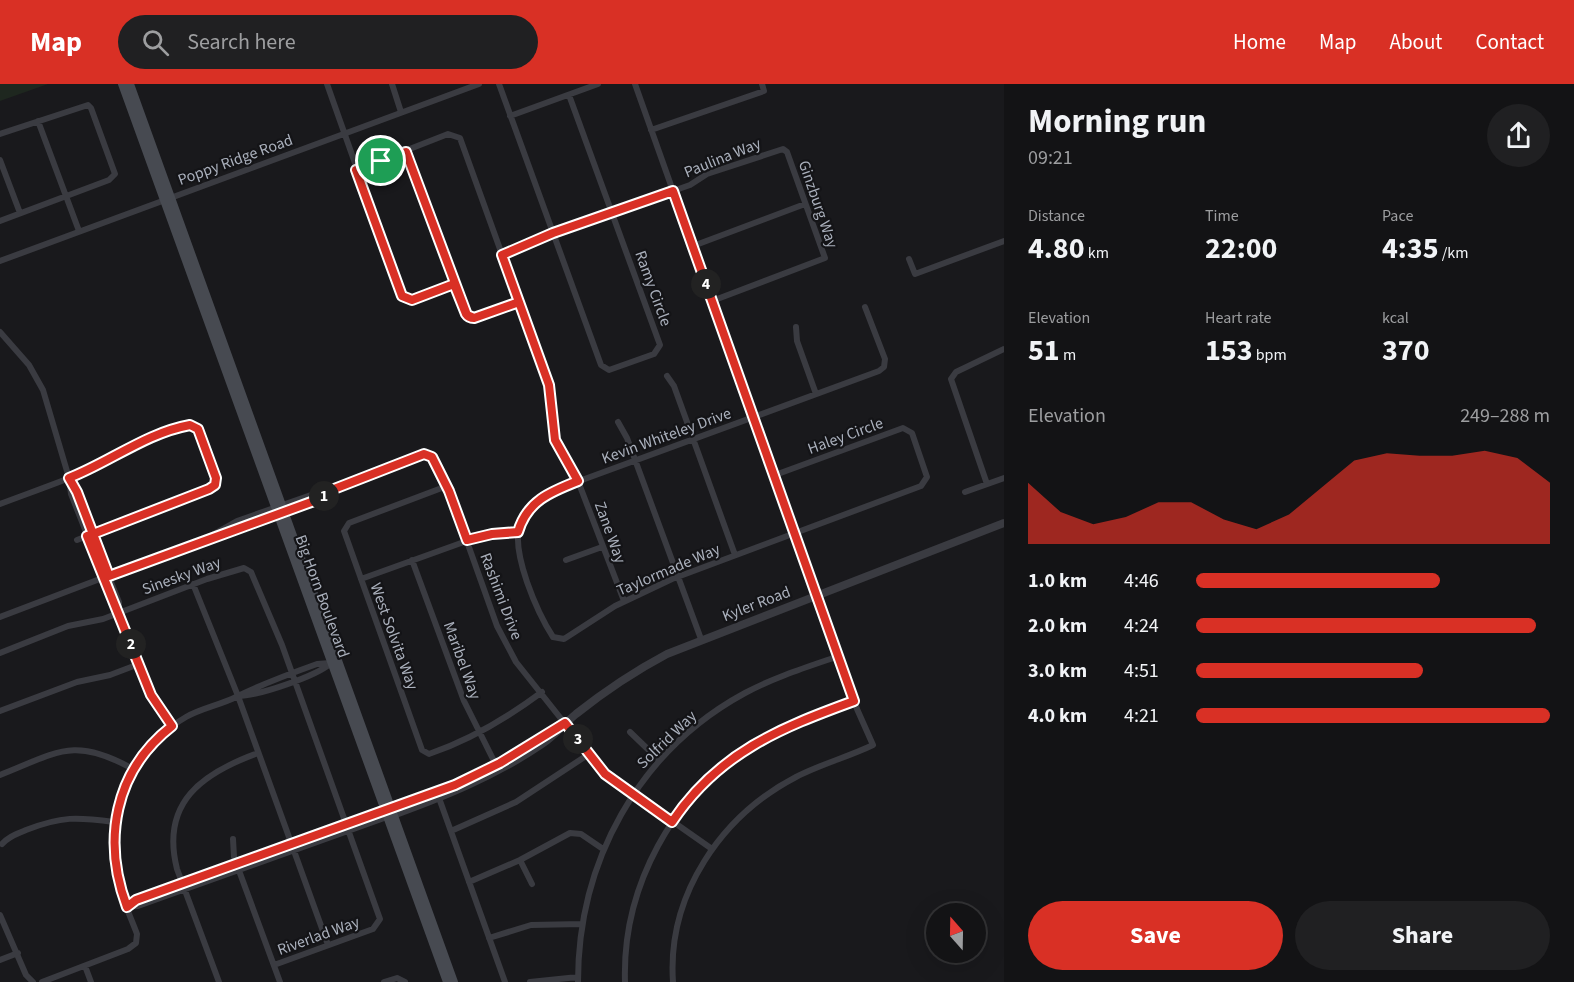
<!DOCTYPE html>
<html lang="en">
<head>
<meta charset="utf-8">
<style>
	:root { --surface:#131315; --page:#202022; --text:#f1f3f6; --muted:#9d9ea0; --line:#323234; --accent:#d93025 }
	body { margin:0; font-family:"Source Sans 3",sans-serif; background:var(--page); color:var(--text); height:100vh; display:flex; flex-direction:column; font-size:22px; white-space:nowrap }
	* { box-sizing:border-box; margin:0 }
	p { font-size:20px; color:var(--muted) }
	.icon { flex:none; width:33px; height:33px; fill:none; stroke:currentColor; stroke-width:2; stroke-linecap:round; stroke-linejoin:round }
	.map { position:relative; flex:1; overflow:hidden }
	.sheet { display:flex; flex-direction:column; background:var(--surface); width:570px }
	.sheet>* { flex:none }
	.needle { width:39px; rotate:340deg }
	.tools { position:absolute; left:926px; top:819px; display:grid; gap:12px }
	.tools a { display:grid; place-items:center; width:60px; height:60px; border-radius:50%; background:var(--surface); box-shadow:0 6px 24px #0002,0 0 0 2px var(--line); font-size:30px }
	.pin { position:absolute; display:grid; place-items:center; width:51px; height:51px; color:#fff; margin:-26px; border:3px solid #fff; border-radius:50%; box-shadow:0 2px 6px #0007 }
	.km { position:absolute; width:30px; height:30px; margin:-15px; border-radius:50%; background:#222; color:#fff; font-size:16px; line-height:30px; text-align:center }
	.round { display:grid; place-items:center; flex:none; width:63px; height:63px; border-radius:32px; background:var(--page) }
	.head { display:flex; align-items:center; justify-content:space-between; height:102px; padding:0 24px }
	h1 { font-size:33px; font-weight:700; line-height:45px }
	.stats { display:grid; grid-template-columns:repeat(3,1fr); gap:9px; height:102px; padding:6px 24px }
	.stats div { display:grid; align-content:center }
	.stats b { font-size:30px; font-weight:700 }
	.stats small { font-size:16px; font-weight:400 }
	.stats p { font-size:16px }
	.chart { height:168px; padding:12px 24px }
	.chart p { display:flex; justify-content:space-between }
	.chart svg { width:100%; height:108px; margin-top:6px; fill:var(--accent); opacity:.7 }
	.cta { display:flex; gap:12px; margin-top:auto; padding:12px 24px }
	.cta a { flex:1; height:69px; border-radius:36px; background:var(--accent); color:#fff; font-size:24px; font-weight:700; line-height:69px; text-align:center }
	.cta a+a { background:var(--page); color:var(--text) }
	ul { padding:0 24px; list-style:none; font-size:20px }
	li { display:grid; grid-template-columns:96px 72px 1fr; align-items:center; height:45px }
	li i { height:15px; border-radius:8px; background:var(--accent) }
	header { display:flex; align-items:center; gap:36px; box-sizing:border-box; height:84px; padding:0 30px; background:var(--accent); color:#fff }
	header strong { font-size:28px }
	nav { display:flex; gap:33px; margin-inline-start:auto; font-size:21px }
	.search { width:420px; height:54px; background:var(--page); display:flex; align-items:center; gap:15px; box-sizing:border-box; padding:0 21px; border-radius:33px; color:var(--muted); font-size:22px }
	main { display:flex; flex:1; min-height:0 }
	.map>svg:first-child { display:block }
	.green { fill:#1e271f }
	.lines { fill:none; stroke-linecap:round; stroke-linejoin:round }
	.minor { stroke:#3a3b41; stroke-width:6 }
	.tertiary { stroke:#3a3b41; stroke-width:8 }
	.secondary { stroke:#474a51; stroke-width:8 }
	.route-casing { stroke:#fff; stroke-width:12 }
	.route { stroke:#d93025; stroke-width:8 }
	.labels { text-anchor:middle; stroke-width:4.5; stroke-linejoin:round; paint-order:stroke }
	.street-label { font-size:16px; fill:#aab0bc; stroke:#141417 }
</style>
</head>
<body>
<header>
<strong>Map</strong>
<div class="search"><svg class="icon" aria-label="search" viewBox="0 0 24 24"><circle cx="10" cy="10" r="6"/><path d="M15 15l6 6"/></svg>Search here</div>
<nav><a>Home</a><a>Map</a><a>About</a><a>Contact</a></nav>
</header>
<main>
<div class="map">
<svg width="1004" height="898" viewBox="0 0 1004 898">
	<rect width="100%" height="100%" fill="#19191c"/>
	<!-- green -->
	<path class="green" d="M0 0H48L0 17Z"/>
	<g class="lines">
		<!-- minor -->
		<path class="minor" d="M327 0 402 212 415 215 454 199
			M392 0 401 28
			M499 0 601 281 609 286 654 270 660 261 569 11
			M635 0 857 625 873 661C848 673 821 680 796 693 721 732 667 811 673 898
			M510 32 598 0
			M38 37 79 147
			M651 46 764 7 762 0
			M0 50 88 21 91 24 115 90 109 96 0 137
			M406 68 467 231 474 234 519 218
			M0 76 20 129
			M356 86 448 50 460 54 549 301 555 356 578 397 624 517
			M693 162 805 120
			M503 171 553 149 690 101 707 90 783 65 787 68 825 174 712 217
			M909 175 915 190 1004 157
			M0 177 479 0
			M796 243 797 257 816 310
			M0 248 29 281 43 306 69 394 119 518V528
			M667 292 674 302 735 471
			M618 338 627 354 701 555
			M775 391 903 344 912 349 927 393 921 402 672 495 615 522 564 555 553 553C542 536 534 518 527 498 514 460 509 428 552 407L879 287 884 283 885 275 865 223
			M69 394 71 410 148 605 172 642
			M987 400 951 295 956 288 1004 265
			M447 402 349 439 344 447 422 666 429 670C470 656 507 634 542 608
			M965 408 1004 394
			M0 420C29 409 58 399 87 387 106 379 177 333 196 343L216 392 213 403 77 456
			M205 455 237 437 428 370 449 407 497 542 516 578 605 690 712 765
			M412 476 464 617 496 681
			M566 476 602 463
			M361 495 475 454 518 448
			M193 500 238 612 328 861
			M0 533 205 455C236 448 306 425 331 407
			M0 569 68 542 103 535 207 495 244 484 251 488 282 561 380 835 373 845 274 881
			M238 612C258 612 317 592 331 579
			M0 627 77 598 110 591 139 580
			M630 648 659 676
			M0 691C58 668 74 652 133 685
			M439 714 505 898
			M451 747 516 718 589 670
			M233 755 234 773 280 898
			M2 760C9 752 17 750 26 746 62 732 77 733 114 738
			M520 776 532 800
			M469 798 520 776 570 749 581 750 603 765
			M127 823 138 822 387 733
			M127 823 136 816 385 727
			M0 831 26 891 33 898
			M489 854 531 841 582 840
			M0 876 18 869
			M85 882 91 898
			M42 898 128 865 136 859 137 850C129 829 119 808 115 785 105 726 133 664 186 633 202 624 220 621 236 613 262 600 289 590 317 580L331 579
			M219 898 177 785C160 718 203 689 258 669
			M384 898 397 894 405 898
			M530 898 578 893
			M578 898C578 778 638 667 745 609 775 593 807 583 839 572
			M625 898C622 803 673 709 754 660 785 641 820 629 854 617"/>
		<!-- tertiary -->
		<path class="tertiary" d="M387 726 486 687 558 642
			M390 732C443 713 495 692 542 660 555 651 564 640 576 630 605 607 635 587 667 570L1004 439"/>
		<!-- secondary -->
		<path class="secondary" d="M122 0 447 898
			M130 0 454 898"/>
	</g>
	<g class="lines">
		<defs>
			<path id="route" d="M381 77 406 68 467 231 474 234 519 218 549 301 555 356 578 397C550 408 527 417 518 448L492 450 467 456 449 407 432 373 424 370 334 405 314 417 109 492 77 408 69 394C110 378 146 349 190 341L198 345 216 394 215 401 209 405 93 450 87 452 151 611 172 642C114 687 102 757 127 823L136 816 455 701 500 679 565 639 605 690 672 738C718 669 780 644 854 617L673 107 553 149 502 171 519 218 474 234C471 234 468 233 466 230L454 200 412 216 402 212 356 86 381 77"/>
		</defs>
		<!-- route casing -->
		<use href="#route" class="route-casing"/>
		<!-- route -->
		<use href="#route" class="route"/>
	</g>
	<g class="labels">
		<!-- street labels -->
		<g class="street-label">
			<text transform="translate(722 73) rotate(-22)" y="6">Paulina Way</text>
			<text transform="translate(235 75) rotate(-20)" y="6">Poppy Ridge Road</text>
			<text transform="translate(819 120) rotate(71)" y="6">Ginzburg Way</text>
			<text transform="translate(654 204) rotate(70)" y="6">Ramy Circle</text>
			<text transform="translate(666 351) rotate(-20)" y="6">Kevin Whiteley Drive</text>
			<text transform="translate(845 351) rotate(-20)" y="6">Haley Circle</text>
			<text transform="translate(611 448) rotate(70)" y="6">Zane Way</text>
			<text transform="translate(668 485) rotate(-23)" y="6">Taylormade Way</text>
			<text transform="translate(181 491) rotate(-20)" y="6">Sinesky Way</text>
			<text transform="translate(323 512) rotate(70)" y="6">Big Horn Boulevard</text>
			<text transform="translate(502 512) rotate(69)" y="6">Rashimi Drive</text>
			<text transform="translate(756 519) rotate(-21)" y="6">Kyler Road</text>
			<text transform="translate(395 552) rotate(70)" y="6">West Solvita Way</text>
			<text transform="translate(463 576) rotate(70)" y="6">Maribel Way</text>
			<text transform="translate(666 655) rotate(-44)" y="6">Solfrid Way</text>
			<text transform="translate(318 851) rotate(-20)" y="6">Riverlad Way</text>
		</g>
	</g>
</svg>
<div class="tools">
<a><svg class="needle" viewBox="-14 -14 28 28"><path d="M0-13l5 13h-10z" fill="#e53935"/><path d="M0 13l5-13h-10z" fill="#9d9ea0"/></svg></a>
</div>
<div class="pin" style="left:381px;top:77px;background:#1e9e55"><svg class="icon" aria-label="arrive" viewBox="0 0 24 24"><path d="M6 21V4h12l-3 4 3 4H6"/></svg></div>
<b class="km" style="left:324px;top:412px">1</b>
<b class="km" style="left:131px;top:560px">2</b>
<b class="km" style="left:578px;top:655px">3</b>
<b class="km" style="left:706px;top:200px">4</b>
</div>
<section class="sheet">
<div class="head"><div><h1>Morning run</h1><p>09:21</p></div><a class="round"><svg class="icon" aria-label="share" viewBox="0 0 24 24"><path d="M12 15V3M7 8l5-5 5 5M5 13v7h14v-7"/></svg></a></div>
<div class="stats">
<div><p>Distance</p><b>4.80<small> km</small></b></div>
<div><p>Time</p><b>22:00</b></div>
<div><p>Pace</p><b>4:35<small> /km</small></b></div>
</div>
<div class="stats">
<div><p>Elevation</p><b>51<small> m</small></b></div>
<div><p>Heart rate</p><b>153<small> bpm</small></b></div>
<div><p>kcal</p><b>370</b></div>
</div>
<div class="chart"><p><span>Elevation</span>249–288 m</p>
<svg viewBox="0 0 160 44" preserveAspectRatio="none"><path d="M0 44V19L10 31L20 36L30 33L40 27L50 27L60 34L70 38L80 32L90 21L100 10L110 7L120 8L130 8L140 6L150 9L160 19V44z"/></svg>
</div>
<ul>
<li><b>1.0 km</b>4:46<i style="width:69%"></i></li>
<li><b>2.0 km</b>4:24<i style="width:96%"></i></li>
<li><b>3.0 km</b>4:51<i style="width:64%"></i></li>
<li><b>4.0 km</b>4:21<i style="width:100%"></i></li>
</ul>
<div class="cta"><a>Save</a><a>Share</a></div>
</section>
</main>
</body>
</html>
